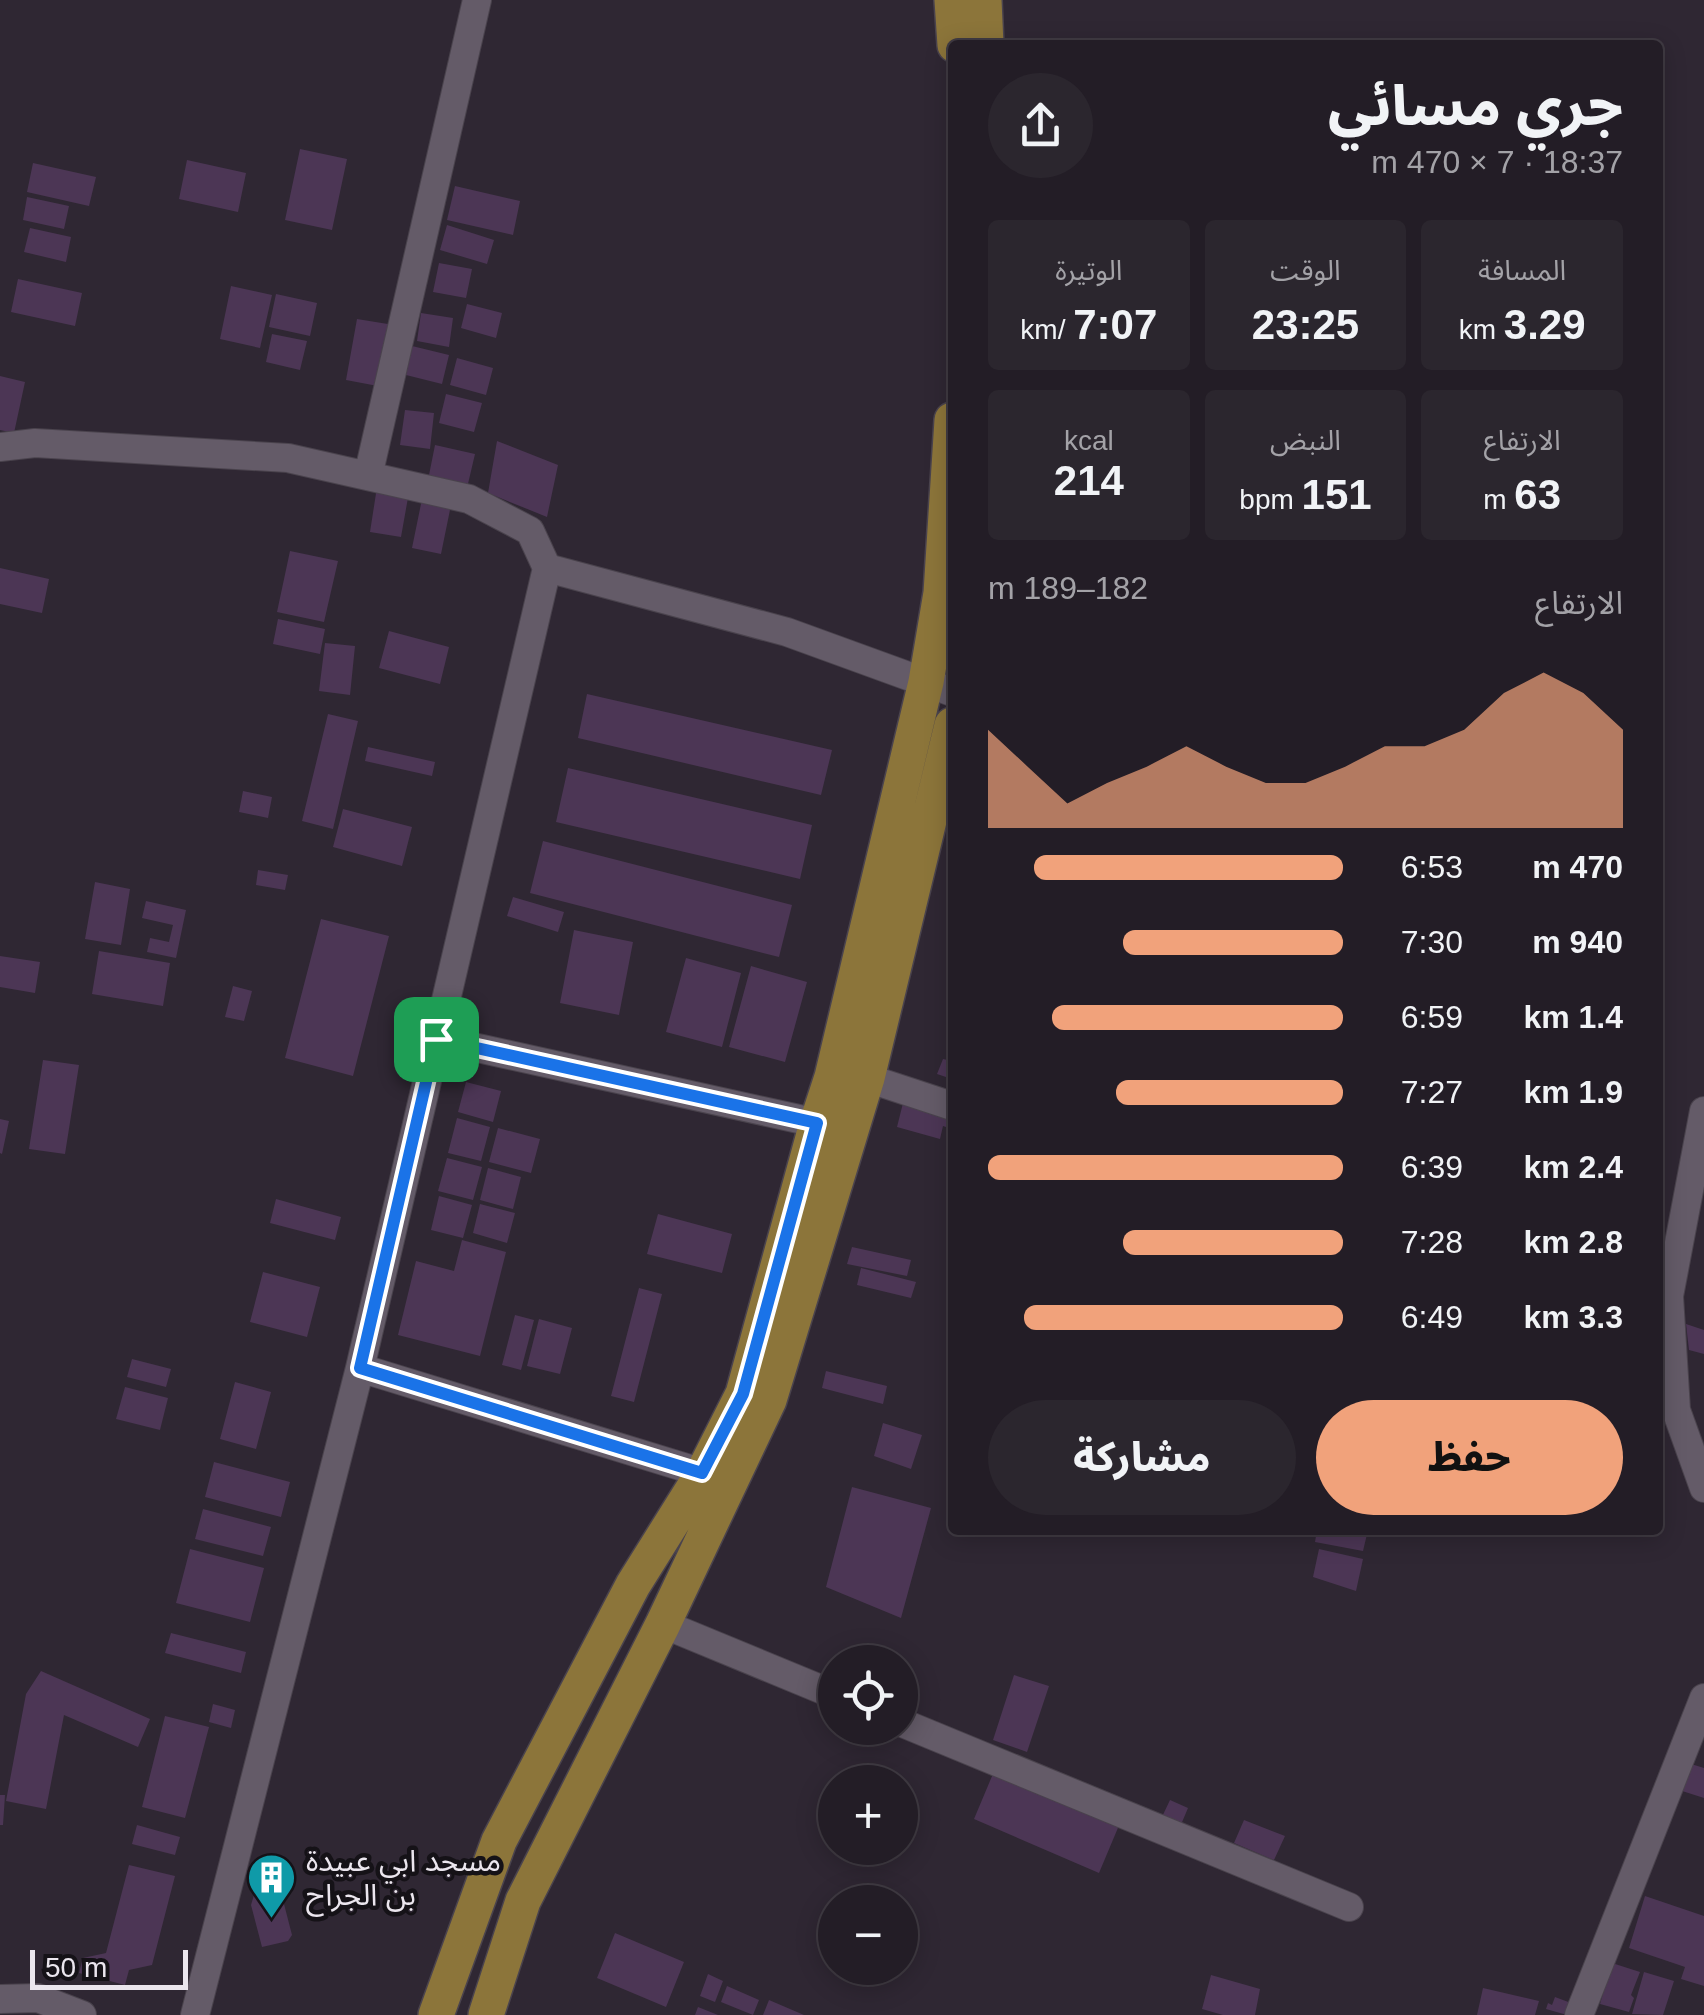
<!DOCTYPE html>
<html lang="ar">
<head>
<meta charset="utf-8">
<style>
	:root { --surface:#231d26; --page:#2b262e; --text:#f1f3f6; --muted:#a3a2a7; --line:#403b43; --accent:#f1a27b }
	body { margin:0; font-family:Arial,"Noto Sans Arabic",sans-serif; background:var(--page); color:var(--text); direction:rtl; height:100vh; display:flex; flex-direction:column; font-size:38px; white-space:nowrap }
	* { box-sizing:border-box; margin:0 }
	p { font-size:32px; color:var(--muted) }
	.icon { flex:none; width:55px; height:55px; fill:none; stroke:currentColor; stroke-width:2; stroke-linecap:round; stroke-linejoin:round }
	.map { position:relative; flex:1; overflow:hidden; direction:ltr }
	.side { position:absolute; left:948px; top:40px; width:715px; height:1495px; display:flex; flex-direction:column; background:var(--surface); border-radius:10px; box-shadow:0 5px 25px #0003,0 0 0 2px var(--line); direction:rtl }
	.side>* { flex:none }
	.buttons { position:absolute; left:818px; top:1645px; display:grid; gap:20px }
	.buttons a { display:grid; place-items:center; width:100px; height:100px; border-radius:50%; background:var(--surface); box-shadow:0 5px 25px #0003,0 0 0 2px var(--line); font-size:50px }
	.scale { position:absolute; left:30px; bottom:25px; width:158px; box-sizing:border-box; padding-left:10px; border:5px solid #ebe6ee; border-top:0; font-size:28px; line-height:35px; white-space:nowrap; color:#ebe6ee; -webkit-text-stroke:8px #151217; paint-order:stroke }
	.pin { position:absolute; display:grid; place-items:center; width:85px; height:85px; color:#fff; margin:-42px; border-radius:20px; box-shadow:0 5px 15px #0006 }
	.round { display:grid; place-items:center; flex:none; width:105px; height:105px; border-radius:52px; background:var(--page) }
	.overview { display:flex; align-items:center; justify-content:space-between; height:170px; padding:0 40px }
	h1 { font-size:55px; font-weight:800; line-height:75px }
	.metrics { display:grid; grid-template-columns:repeat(3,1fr); gap:15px; height:170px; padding:10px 40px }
	.metrics div { display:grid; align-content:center; border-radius:10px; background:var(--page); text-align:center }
	.metrics b { font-size:42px; font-weight:800 }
	.metrics small { font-size:28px; font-weight:400 }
	.metrics p { font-size:28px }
	.chart { height:280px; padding:20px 40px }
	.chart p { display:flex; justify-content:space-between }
	.chart svg { width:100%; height:180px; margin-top:10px; fill:var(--accent); opacity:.7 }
	.button { display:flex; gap:20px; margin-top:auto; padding:20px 40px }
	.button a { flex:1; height:115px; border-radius:60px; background:var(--accent); color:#111; font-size:40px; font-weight:800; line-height:115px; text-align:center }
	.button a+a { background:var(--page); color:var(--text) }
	ul { padding:0 40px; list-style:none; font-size:32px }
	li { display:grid; grid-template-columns:160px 120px 1fr; align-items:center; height:75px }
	li i { height:25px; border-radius:12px; background:var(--accent) }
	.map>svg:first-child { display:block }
	.building { fill:#4c3655 }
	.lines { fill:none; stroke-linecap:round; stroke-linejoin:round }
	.minor-casing { stroke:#4a434d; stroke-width:30 }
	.major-casing { stroke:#4a434d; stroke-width:38 }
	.minor { stroke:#645b68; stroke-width:28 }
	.major { stroke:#8c753a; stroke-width:35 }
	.route-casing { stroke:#fff; stroke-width:20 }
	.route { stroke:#1a73e8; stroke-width:12 }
	.labels { text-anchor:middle; stroke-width:9; stroke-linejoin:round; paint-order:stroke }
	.poi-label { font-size:30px; fill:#ebe6ee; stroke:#151217; text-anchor:start }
</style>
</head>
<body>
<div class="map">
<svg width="1704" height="2015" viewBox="0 0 1704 2015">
	<rect width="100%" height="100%" fill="#2f2733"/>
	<!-- building -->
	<path class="building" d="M300 149 347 159 332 230 285 220Z
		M187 160 246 173 238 212 179 199Z
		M33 163 96 177 89 206 27 192Z
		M455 186 520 201 513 235 447 220Z
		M27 197 69 206 64 229 23 220Z
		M447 225 494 240 487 264 440 250Z
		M30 228 71 237 66 262 24 252Z
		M439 263 472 269 466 298 433 292Z
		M18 279 82 293 75 326 11 312Z
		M231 286 272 295 260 348 220 339Z
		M276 294 317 303 310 336 269 327Z
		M467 304 502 313 496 338 461 328Z
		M421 313 453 318 449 347 417 341Z
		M357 319 394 325 383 387 346 380Z
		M272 334 307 341 300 370 266 362Z
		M412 346 449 355 442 384 406 375Z
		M457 358 493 368 486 395 450 385Z
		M0 376 25 382 14 433 0 430Z
		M446 394 482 403 474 432 439 423Z
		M405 410 434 413 430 449 400 445Z
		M497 441 558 465 547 517 488 493Z
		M435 445 475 454 467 488 428 480Z
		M377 487 409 492 401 537 370 532Z
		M422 499 451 505 441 554 412 548Z
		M290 551 338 561 324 622 277 612Z
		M0 568 49 579 42 613 0 604Z
		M278 619 325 629 320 654 273 644Z
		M389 631 449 647 440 684 379 668Z
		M325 643 355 646 350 695 319 691Z
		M587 694 832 750 821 795 578 738Z
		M328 714 358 721 333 829 302 821Z
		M368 747 435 762 432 776 365 761Z
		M568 768 812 825 800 879 556 822Z
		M243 791 272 797 268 818 239 812Z
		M343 809 412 827 402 866 333 847Z
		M543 841 792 905 779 957 530 893Z
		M258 870 288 875 285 890 256 885Z
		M95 882 130 889 121 945 85 939Z
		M513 897 564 912 558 932 507 916Z
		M146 901 186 910 176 958 147 952 150 938 169 942 173 925 142 918Z
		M321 919 389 936 353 1076 285 1058Z
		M574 930 633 942 619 1015 560 1003Z
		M99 951 170 963 163 1006 92 994Z
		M0 956 40 962 35 993 0 987Z
		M686 958 741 973 722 1047 666 1032Z
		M751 966 807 982 785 1062 729 1047Z
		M233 986 252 991 244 1021 225 1017Z
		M943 1059 952 1061V1079L937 1074Z
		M43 1060 79 1065 65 1154 29 1149Z
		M466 1082 501 1091 493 1122 458 1112Z
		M903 1103 952 1116V1129L943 1126 940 1139 897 1127Z
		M457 1118 490 1127 481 1161 448 1153Z
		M0 1119 9 1121 2 1154 0 1153Z
		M498 1128 540 1139 531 1173 489 1162Z
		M447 1158 482 1167 473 1200 438 1191Z
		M488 1168 521 1177 513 1209 480 1200Z
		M439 1196 472 1205 463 1238 431 1230Z
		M276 1199 341 1217 335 1240 270 1223Z
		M480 1204 515 1213 507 1243 473 1233Z
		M658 1214 732 1234 722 1273 647 1254Z
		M462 1240 506 1252 480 1356 398 1335 416 1261 454 1271Z
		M852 1247 911 1260 907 1276 847 1264Z
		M861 1268 916 1282 911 1298 857 1285Z
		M263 1272 320 1287 307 1337 250 1322Z
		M639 1288 662 1294 634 1402 611 1396Z
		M515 1315 534 1320 521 1370 502 1365Z
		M539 1319 572 1328 560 1374 527 1366Z
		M1686 1324 1704 1330V1354L1689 1350Z
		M132 1359 171 1369 166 1387 127 1377Z
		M826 1371 887 1386 883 1404 822 1388Z
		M235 1382 271 1392 256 1449 220 1439Z
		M125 1387 168 1398 160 1430 116 1419Z
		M883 1423 922 1435 911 1469 874 1456Z
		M214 1462 290 1482 281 1517 205 1497Z
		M852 1487 931 1508 901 1618 826 1587Z
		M203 1509 271 1527 263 1556 195 1539Z
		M1317 1530H1368L1363 1551 1315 1542Z
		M190 1549 264 1568 250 1622 176 1603Z
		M1319 1549 1363 1559 1356 1591 1313 1577Z
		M171 1633 246 1652 241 1673 165 1653Z
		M41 1671 150 1719 138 1747 64 1715 46 1809 6 1801 26 1694Z
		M1014 1675 1049 1686 1027 1752 993 1740Z
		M213 1704 235 1710 231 1728 209 1722Z
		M165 1716 209 1727 185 1818 142 1807Z
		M1688 1763 1704 1768V1798L1679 1790Z
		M995 1769 1120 1823 1099 1873 974 1819Z
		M0 1795H5L3 1825H0Z
		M1170 1800 1188 1808 1180 1827 1161 1819Z
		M1244 1820 1285 1836 1274 1860 1234 1843Z
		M137 1825 180 1837 175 1855 132 1844Z
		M129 1865 175 1876 152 1965 129 1970 125 1985 79 1973 83 1958 106 1953Z
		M276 1873 292 1935 288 1941 262 1947 251 1905 260 1875Z
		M1645 1896 1704 1916V1986L1681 1979 1685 1967 1629 1948Z
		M615 1933 684 1962 666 2007 597 1978Z
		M1612 1963 1640 1972 1631 1995 1634 1998 1629 2012 1600 2004Z
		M1644 1972 1674 1981 1663 2015 1632 2014Z
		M708 1974 723 1981 715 2002 700 1996Z
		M1211 1975 1260 1989 1255 2015H1223L1202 2009Z
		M727 1986 759 2000 753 2015 721 2002Z
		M1483 1988 1539 2001 1535 2015H1477Z
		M1555 1997 1571 2003 1567 2015 1546 2009 1548 2003 1552 2005Z
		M769 2000 804 2015H763Z
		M698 2007 718 2015H695Z"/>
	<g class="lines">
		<defs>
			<path id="minor" d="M0 447 35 443 288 458 469 499 530 531 547 568 360 1368 195 2015
				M368 476 477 0
				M547 568 787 632 952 692
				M437 1039 817 1123 835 1130
				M867 1078 952 1106
				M360 1368 703 1473H721
				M1663 1401 1676 1410 1704 1488
				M1676 1410 1669 1296 1704 1111
				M663 1624 835 1695
				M900 1722 1349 1907
				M0 1999 38 1998 82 2015
				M1579 2015 1704 1698"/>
			<path id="major" d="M952 0 955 45
				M984 0 986 45
				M436 2015 499 1841 633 1585 703 1473 743 1394 817 1123 832 1077 926 682 941 593 952 420
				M486 2015 523 1901 663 1624 769 1400 867 1078 952 725"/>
		</defs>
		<!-- minor casing -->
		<use href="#minor" class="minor-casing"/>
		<!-- major casing -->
		<use href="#major" class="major-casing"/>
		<!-- minor -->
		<use href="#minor" class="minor"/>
		<!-- major -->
		<use href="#major" class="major"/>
	</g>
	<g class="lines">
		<defs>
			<path id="route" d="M436 1039 817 1123 743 1394 702 1473 360 1368Z"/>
		</defs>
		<!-- route casing -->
		<use href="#route" class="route-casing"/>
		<!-- route -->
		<use href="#route" class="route"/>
	</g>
	<!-- icons -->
	<defs>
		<symbol id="building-pin" viewBox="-11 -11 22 30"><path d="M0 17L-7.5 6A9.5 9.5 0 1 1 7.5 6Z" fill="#0f9aa8" stroke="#151217"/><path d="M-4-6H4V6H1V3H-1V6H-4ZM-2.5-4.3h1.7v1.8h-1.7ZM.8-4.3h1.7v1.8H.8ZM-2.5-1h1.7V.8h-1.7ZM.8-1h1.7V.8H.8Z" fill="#fff"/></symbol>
	</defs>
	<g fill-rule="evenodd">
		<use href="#building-pin" x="244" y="1850" width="55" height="75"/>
	</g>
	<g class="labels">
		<!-- poi labels -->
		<g class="poi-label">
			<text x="306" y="1871">مسجد ابي عبيدة<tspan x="306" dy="34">بن الجراح</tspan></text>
		</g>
	</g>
</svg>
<div class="buttons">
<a><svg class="icon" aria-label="locate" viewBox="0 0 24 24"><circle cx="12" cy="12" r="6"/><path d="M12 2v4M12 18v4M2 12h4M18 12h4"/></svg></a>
<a>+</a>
<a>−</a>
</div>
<div class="scale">50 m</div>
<div class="pin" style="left:436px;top:1039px;background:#1e9e55"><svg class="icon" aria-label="arrive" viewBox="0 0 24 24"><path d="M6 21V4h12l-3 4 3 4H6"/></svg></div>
<section class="side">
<div class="overview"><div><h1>جري مسائي</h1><p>18:37 · 7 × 470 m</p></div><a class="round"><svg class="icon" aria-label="share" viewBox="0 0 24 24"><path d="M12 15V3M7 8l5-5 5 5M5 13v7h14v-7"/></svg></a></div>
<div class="metrics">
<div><p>المسافة</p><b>3.29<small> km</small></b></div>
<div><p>الوقت</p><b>23:25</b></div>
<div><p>الوتيرة</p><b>7:07<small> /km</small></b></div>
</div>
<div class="metrics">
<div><p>الارتفاع</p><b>63<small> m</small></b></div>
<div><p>النبض</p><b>151<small> bpm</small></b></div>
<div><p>kcal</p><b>214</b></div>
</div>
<div class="chart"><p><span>الارتفاع</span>182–189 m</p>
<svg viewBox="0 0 160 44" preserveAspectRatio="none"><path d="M0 44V20L10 29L20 38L30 33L40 29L50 24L60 29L70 33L80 33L90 29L100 24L110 24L120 20L130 11L140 6L150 11L160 20V44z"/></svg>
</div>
<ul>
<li><b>470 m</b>6:53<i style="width:87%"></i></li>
<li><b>940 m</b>7:30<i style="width:62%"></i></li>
<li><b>1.4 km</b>6:59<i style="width:82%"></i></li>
<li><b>1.9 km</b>7:27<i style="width:64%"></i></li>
<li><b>2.4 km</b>6:39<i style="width:100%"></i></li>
<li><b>2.8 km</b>7:28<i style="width:62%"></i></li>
<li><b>3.3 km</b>6:49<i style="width:90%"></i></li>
</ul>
<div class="button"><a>حفظ</a><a>مشاركة</a></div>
</section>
</div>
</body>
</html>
